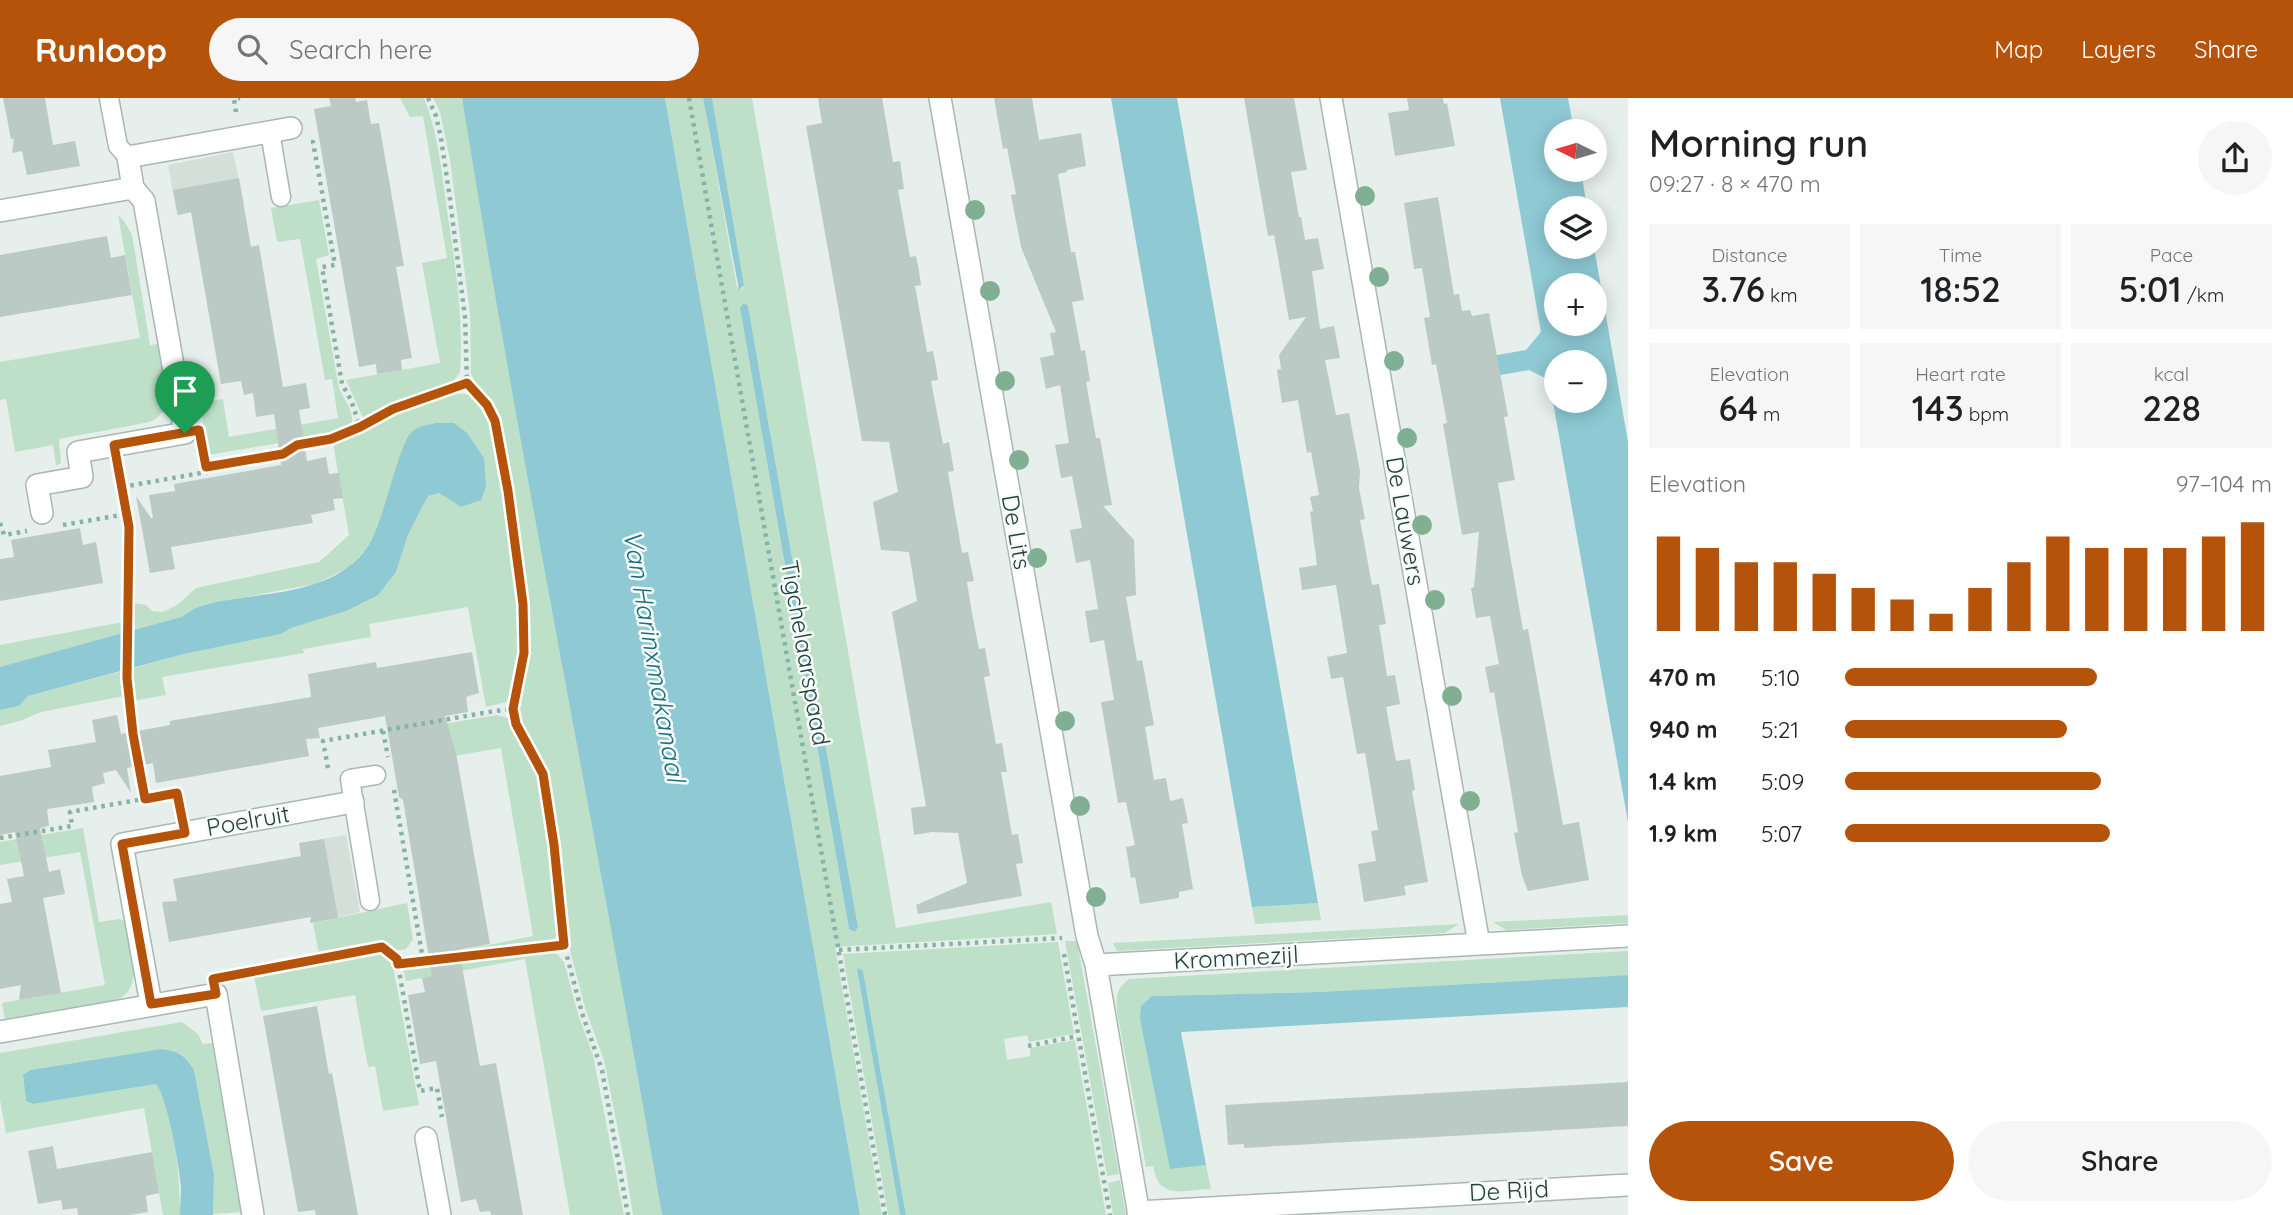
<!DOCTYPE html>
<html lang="en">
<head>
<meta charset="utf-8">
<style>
	:root { --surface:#fff; --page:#f6f6f6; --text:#202124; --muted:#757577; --accent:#b45309 }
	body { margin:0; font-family:Quicksand,sans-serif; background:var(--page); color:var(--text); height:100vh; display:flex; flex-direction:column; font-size:26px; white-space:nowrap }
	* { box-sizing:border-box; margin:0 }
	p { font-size:23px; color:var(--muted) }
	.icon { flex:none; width:38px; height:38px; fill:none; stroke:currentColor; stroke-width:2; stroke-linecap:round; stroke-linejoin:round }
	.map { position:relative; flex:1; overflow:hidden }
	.sheet { display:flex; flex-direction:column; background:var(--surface); width:665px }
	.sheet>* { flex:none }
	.needle { width:46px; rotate:275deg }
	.controls { position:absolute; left:1544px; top:21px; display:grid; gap:14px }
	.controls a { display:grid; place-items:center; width:63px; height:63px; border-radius:50%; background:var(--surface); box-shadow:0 4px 18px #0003; font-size:35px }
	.pin { position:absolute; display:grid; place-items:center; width:60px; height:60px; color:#fff; margin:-72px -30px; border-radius:50% 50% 50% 0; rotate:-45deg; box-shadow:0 0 7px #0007 }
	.pin .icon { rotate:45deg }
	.round { display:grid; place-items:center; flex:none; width:74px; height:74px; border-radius:37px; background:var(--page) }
	.summary { display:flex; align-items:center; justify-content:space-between; height:119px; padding:0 21px }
	h1 { font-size:38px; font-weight:600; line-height:52px }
	.metrics { display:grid; grid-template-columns:repeat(3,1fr); gap:10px; height:119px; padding:7px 21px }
	.metrics div { display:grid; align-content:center; border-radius:0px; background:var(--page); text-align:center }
	.metrics b { font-size:35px; font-weight:600 }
	.metrics small { font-size:19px; font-weight:400 }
	.metrics p { font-size:19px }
	.chart { height:196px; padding:14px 21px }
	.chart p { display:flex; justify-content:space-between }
	.chart svg { width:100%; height:126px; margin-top:7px; stroke:var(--accent); stroke-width:6 }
	.primary-button { display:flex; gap:14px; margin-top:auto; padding:14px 21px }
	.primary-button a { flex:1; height:80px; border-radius:42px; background:var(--accent); color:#fff; font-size:28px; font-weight:600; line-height:80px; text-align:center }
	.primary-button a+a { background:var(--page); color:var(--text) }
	ul { padding:0 21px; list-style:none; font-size:23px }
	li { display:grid; grid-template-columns:112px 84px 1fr; align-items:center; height:52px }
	li i { height:18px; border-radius:9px; background:var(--accent) }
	header { display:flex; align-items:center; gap:42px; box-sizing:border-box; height:98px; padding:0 35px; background:var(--accent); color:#fff }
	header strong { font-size:33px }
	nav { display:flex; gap:38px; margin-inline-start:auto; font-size:24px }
	.search { width:490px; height:63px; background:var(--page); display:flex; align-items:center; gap:18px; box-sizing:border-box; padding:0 24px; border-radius:38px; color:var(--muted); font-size:26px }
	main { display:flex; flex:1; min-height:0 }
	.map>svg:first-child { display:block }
	.built { fill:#d4dfda }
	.green { fill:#bfe0c8; fill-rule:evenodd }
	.water { fill:#8ec9d4; fill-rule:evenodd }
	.building { fill:#bbcac4 }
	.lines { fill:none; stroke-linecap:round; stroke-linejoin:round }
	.service-casing { stroke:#a8b8b2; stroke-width:21 }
	.minor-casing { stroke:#a8b8b2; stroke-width:24 }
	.path { stroke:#86b3a5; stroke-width:4.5; stroke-dasharray:3.5 5; stroke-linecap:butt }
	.service { stroke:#fff; stroke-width:18 }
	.minor { stroke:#fff; stroke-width:21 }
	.tree { fill:#80af93 }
	.route-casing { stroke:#fff; stroke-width:14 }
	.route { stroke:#b45309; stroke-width:9 }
	.labels { text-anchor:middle; stroke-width:5; stroke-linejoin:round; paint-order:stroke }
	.street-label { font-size:24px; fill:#24423a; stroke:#f7fbf9 }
	.water-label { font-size:26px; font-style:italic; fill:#1c6f80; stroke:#f7fbf9 }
</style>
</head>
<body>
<header>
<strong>Runloop</strong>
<div class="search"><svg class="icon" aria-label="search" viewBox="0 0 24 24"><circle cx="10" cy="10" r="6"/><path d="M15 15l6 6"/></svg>Search here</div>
<nav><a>Map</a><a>Layers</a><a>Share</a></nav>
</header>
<main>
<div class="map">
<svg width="1628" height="1117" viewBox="0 0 1628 1117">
	<rect width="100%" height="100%" fill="#e6efeb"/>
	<!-- built -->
	<path class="built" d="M233 54 244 105 177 117 168 67Z
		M346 737 360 814 313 825 299 745Z"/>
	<!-- green -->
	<path class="green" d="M400 0H424C438 35 442 75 447 112 455 165 464 221 460 275L453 283 394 305 364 322 346 282 440 265 422 165 447 160 423 18 410 19Z
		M433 0H462C523 373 598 744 662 1117H633L625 1067 604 962 586 913 567 841 561 754 549 680 525 632 519 612 529 544 528 514 523 463 498 317 493 306 478 291 471 275 470 215 450 62 440 14Z
		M665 0H703L737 189 742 191 744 187 712 0H752L896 830 1051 804 1057 836 835 849 882 1117H860ZM748 208 801 511 797 516 793 513 740 210ZM798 531 805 533 858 829 855 834 849 831 797 535Z
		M319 102 329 157 316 161 339 291C345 302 354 314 352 327L315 339 208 357 200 305 223 301 229 339 338 320 332 281 325 282 300 141 277 144 271 110Z
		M118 117 124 123 132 137 150 247 158 246C162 270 179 311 150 324L59 341 61 365 56 368 53 347 15 354 6 301 0 302V264L140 240Z
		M453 295 473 297 484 309 491 328 516 476 520 550 514 584 507 604 486 609 468 509 369 526 371 539 303 551 304 555 162 579 166 597 133 603 131 571 184 556 281 536 291 530 346 513 396 474 408 437 428 398 439 395 461 409 435 325 414 332 405 345 378 431 365 453 348 470 315 486 202 507 181 519 131 533 132 505 146 507 152 513 162 514 177 507 196 490 319 464 349 437 333 345 362 334 400 313Z
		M123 524V536L0 569V547Z
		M123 573 124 598 41 614 20 623 0 628V612L19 608 28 598Z
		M497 617 509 620 541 680 551 753 557 839 548 844 429 859 533 838 501 650 396 668 390 635Z
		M83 730 99 824 120 821 124 823C129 848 148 893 113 903L5 922 2 905 105 887 80 754 0 767V744Z
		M407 805 413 841 406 851 394 853 387 844 319 857 313 825Z
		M1318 805 1321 822 1255 826 1252 809Z
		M1628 817V825L1506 832 1493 824Z
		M1459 826 1445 835 1117 853 1113 845Z
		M1065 843H1077L1119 1076 1107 1078Z
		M1058 844 1074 936 1029 944 1027 937 1004 941 1007 962 1030 958V950L1075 942 1106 1117H906L863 873 859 870 857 873 900 1117H888L843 856Z
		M543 853 557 856 564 864 578 916 593 957 624 1117H570L525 861 406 883 403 870Z
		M1628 853V877L1320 894 1152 898 1170 1070 1206 1067 1211 1091C1183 1092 1159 1103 1153 1068L1146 1069 1117 914C1116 899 1116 891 1129 881Z
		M379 854 392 863 419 1007 383 1013 375 968 368 969 355 897 261 913 254 878Z
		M182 924 198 936 203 946 212 945 242 1114 213 1116 214 1077 194 972C185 957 178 953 161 951L30 972 23 977 26 1003 33 1006 156 986C174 1008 181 1088 180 1117H163L144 1010 6 1035 0 1002V955Z
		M1120 1082 1126 1117H1113L1108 1085Z"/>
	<!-- water -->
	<path class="water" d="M462 0H665L860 1117H662C598 744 522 373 462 0Z
		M703 0H712L744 187 739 192Z
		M1111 0H1177L1318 805 1252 809Z
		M1500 0H1568L1574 33H1556V72H1581L1587 110H1556V149H1594L1628 344V724L1549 282 1529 272 1473 282 1469 262 1526 252 1541 234ZM1556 187H1594V226H1556ZM1556 264H1594V303H1556Z
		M744 205 748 208 801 511 797 516 793 513 740 210Z
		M435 325H454L467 335 484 360 486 389 481 402 461 409 439 395 428 398 408 437 396 474 378 497 346 513 291 530 281 536 184 556 28 598 19 608 0 612V569L181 519C188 515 196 509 204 507 256 493 326 500 364 454 385 429 397 343 414 332 419 328 429 327 435 325Z
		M800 530 805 533 858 829 855 834 849 831 797 534Z
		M859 870 863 873 906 1117H900L857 872Z
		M1628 877V909L1181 934 1206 1067 1170 1071 1140 921 1141 908 1152 898 1320 894Z
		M161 951C178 953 185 957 194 972L214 1077 213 1117H180C180 1108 181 1098 181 1089 179 1068 168 1001 156 986L33 1006 26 1003 23 977 30 972Z"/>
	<!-- building -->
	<path class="building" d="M3 0H45L53 47 75 43 80 68 27 77 22 53 12 55 14 41H11Z
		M329 0H355L356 4 367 2 371 26 379 25 404 168 396 169 412 260 401 262 402 272 377 276 376 266 359 269 314 11 331 8Z
		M818 0H882L893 64 900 63 904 91 898 92 910 159 916 158 919 173 921 187 915 188 927 254 933 253 936 268 938 282 931 283 943 346 949 344 954 373 948 374 962 455 968 454 974 483 967 484 972 515 979 551 985 550 990 578 984 579 996 646 1002 645 1007 674H1001L1012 737 1018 736 1023 765 1016 766 1022 798 918 816 916 807 967 785 958 735 932 734 914 737 911 710 926 708 892 514 917 503 909 454 881 452 873 404 898 394 889 344 862 343 806 28 822 25Z
		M994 0H1032L1039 42 1081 35 1086 68 1067 72V74L1058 76 1071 154H1075L1084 202 1072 204 1081 253 1085 252 1090 283 1086 284 1096 340H1100L1112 407 1103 408 1134 442 1136 497 1126 499 1137 563 1142 562 1154 627 1145 629 1154 682 1166 680 1170 703 1183 700 1188 725 1182 726 1193 791 1179 794V800L1140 806 1135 779 1131 780 1126 749 1135 747 1126 704 1118 705 1101 604 1114 602 1104 542 1090 545 1085 513 1098 511 1090 462 1076 465 1070 432 1082 430 1072 378 1061 380 1055 347 1069 345 1060 287 1046 291 1040 260 1054 257 1050 235 1056 234 1021 149 1011 97 1016 96 1007 50 1003 51Z
		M1244 0H1294L1307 72 1291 74 1299 119H1301L1305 142 1318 140 1324 171 1312 173 1320 231 1334 228 1340 260 1325 262 1336 317 1349 315 1360 373 1359 390 1365 421 1360 422 1372 487 1379 486 1386 526 1379 527 1387 578 1395 577 1400 606 1386 609 1396 663 1410 661 1415 692 1412 693 1428 784 1404 788 1406 797 1364 804 1358 766 1376 763 1371 733 1378 732 1365 655 1357 656 1343 579 1331 581 1327 559 1347 555 1336 487 1302 492 1299 470 1317 467 1310 414 1313 413 1310 399 1319 397 1311 354 1307 355 1298 302 1282 305 1277 272 1281 271 1279 257 1306 219 1289 222 1274 137 1268 138Z
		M1407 0H1443L1444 6 1447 5 1455 48 1395 58 1388 15 1409 12Z
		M239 80 251 149 259 147 283 289 306 285 310 310 299 312 307 363 326 359 329 376 339 375 343 400 333 401 335 412 311 417 313 425 171 449 175 471 150 475 136 398 151 420H153L149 397 175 393 174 386 281 367 274 316 256 319 253 295 244 297 241 283 221 286 191 114 178 117 173 92Z
		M1438 99 1454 197 1459 196 1462 213 1470 212 1472 218 1489 215 1508 318 1504 319 1515 382 1498 385 1509 451 1523 532 1528 531 1563 727 1579 724 1589 782 1528 793 1522 778 1514 735 1518 734 1507 669 1494 594 1490 595 1485 569 1499 566 1490 518 1476 520 1471 490 1474 489 1479 434 1462 437 1443 326 1447 325 1436 266 1432 267 1424 220 1430 219 1422 170 1414 171 1404 105Z
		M107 138 111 160 125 157 132 197 0 219V157Z
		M80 430 83 447 96 444 103 485 0 503V461L14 459 11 442Z
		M472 554 479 595 466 599 468 614 445 618 456 655 490 846 459 852 480 968 496 965 523 1117H491L490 1113 480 1114 476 1101 461 1104 436 963 420 966 408 897 425 894 422 880 432 878 403 702 399 699 385 618 318 630 320 640 306 641 309 658 156 685 153 665 127 670 131 695 116 672 103 675 105 685 92 689 94 704 47 711 49 728 40 730 49 774 60 771 65 796 43 800 61 895 19 902 21 887 0 891V806L12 804 7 781 24 778 15 734 0 737V678L51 669 48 652 96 644 92 622 117 617 121 636 170 627V623L311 599 308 576 376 564 377 570Z
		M324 741 338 820 310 825 311 819 169 844 162 804 177 803 173 781 301 758 299 745Z
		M317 908 329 976 332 975 358 1117H316L315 1112 298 1114 263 918Z
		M1628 984V1028L1244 1050V1046L1228 1047 1225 1007Z
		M53 1048 57 1071 152 1054 159 1095 146 1098 148 1114 129 1117H78L77 1110 63 1112 61 1102 38 1106 28 1053Z"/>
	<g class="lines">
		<defs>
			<path id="service" d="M109 0 118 48 128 59
				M270 34 281 99
				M370 803 350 681 376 677"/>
			<path id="minor" d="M940 0 1087 838 1096 867 1139 1117
				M1331 0 1479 846
				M0 113 133 90
				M42 415 37 387 82 379 78 354 185 335 144 103 133 90 128 59 291 30
				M1096 867 1628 838
				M151 906 122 746 353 704
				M0 934 216 896 253 1117
				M426 1040 440 1117
				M1138 1114 1628 1087"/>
		</defs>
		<!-- service casing -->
		<use href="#service" class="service-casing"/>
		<!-- minor casing -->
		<use href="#minor" class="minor-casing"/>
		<!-- path -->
		<path class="path" d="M428 0 436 18 441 40 449 94 465 219 467 285 487 307 495 323 508 393 523 506 524 555 513 611 516 626 543 676 554 747 564 847 582 915 602 972 628 1117
			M689 0 885 1117
			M236 14 234 1 240 0
			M311 44H313L335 167 322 169 342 286 351 302 360 329
			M206 369 283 356 297 347 331 341 360 329 393 311 467 285
			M118 372 129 429 127 580 133 636 145 701
			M122 389 207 374 202 350
			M0 425 4 437 27 433
			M63 427 127 416
			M383 633 388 659
			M328 670 323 643 495 613 513 611
			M394 692 423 862
			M0 740 72 728 70 714 177 695 180 710
			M839 852 1062 840
			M1064 856 1110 1117
			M398 866 564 847
			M233 877 382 849 397 861 420 993 437 990 442 1019
			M1028 948 1078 938"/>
		<!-- service -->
		<use href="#service" class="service"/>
		<!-- minor -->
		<use href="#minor" class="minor"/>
	</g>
	<!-- trees -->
	<g class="tree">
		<circle cx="1365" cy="98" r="10"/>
		<circle cx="975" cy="112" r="10"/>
		<circle cx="1379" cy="179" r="10"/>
		<circle cx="990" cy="193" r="10"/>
		<circle cx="1394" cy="263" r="10"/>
		<circle cx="1005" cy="283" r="10"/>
		<circle cx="1407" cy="340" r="10"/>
		<circle cx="1019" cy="362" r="10"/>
		<circle cx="1422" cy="427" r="10"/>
		<circle cx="1037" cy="460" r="10"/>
		<circle cx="1435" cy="502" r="10"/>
		<circle cx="1452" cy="598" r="10"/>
		<circle cx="1065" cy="623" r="10"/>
		<circle cx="1470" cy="703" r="10"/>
		<circle cx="1080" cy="708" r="10"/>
		<circle cx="1096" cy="799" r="10"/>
	</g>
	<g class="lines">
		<defs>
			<path id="route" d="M467 285 487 307 495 323 508 393 523 506 524 555 513 611 516 626 543 676 554 747 564 847 398 866 397 861 382 849 213 881 216 896 151 906 122 746 185 735 177 695 145 701 133 636 127 580 129 429 114 347 199 332 206 369 283 356 297 347 331 341 360 329 393 311Z"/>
		</defs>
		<!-- route casing -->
		<use href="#route" class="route-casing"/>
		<!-- route -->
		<use href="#route" class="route"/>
	</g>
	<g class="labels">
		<!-- street labels -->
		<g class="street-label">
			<text transform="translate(1405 423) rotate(80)" y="8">De Lauwers</text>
			<text transform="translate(1016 434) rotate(80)" y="8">De Lits</text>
			<text transform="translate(805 555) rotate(80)" y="8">Tigchelaarspaad</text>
			<text transform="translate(248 723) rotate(-10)" y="8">Poelruit</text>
			<text transform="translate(1236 860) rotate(-3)" y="8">Krommezijl</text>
			<text transform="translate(1509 1093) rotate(-3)" y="8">De Rijd</text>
		</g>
		<!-- water labels -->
		<g class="water-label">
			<text transform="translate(654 558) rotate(80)" y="9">Van Harinxmakanaal</text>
		</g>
	</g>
</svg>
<div class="controls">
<a><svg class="needle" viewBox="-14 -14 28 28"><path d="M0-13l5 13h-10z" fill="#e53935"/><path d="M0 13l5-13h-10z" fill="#757577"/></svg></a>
<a><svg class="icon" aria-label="layers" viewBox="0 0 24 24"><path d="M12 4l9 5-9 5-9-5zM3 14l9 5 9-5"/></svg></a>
<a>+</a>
<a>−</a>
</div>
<div class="pin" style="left:185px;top:335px;background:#1e9e55"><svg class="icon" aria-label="arrive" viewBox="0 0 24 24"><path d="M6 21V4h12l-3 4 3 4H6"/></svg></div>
</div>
<section class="sheet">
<div class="summary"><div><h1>Morning run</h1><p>09:27 · 8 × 470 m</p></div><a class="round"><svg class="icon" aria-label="share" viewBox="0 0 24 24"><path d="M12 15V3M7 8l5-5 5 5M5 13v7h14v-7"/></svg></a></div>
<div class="metrics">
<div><p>Distance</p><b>3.76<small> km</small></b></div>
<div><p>Time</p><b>18:52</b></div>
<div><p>Pace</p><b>5:01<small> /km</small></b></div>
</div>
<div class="metrics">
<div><p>Elevation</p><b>64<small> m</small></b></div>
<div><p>Heart rate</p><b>143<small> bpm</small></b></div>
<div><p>kcal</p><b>228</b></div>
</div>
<div class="chart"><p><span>Elevation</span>97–104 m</p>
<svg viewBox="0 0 160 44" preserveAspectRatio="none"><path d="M5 44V11M15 44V15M25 44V20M35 44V20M45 44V24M55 44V29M65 44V33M75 44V38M85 44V29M95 44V20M105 44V11M115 44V15M125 44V15M135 44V15M145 44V11M155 44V6"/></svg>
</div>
<ul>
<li><b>470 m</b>5:10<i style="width:59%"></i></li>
<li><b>940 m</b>5:21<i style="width:52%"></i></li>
<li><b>1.4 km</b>5:09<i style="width:60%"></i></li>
<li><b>1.9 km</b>5:07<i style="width:62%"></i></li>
</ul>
<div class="primary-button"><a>Save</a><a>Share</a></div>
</section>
</main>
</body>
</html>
